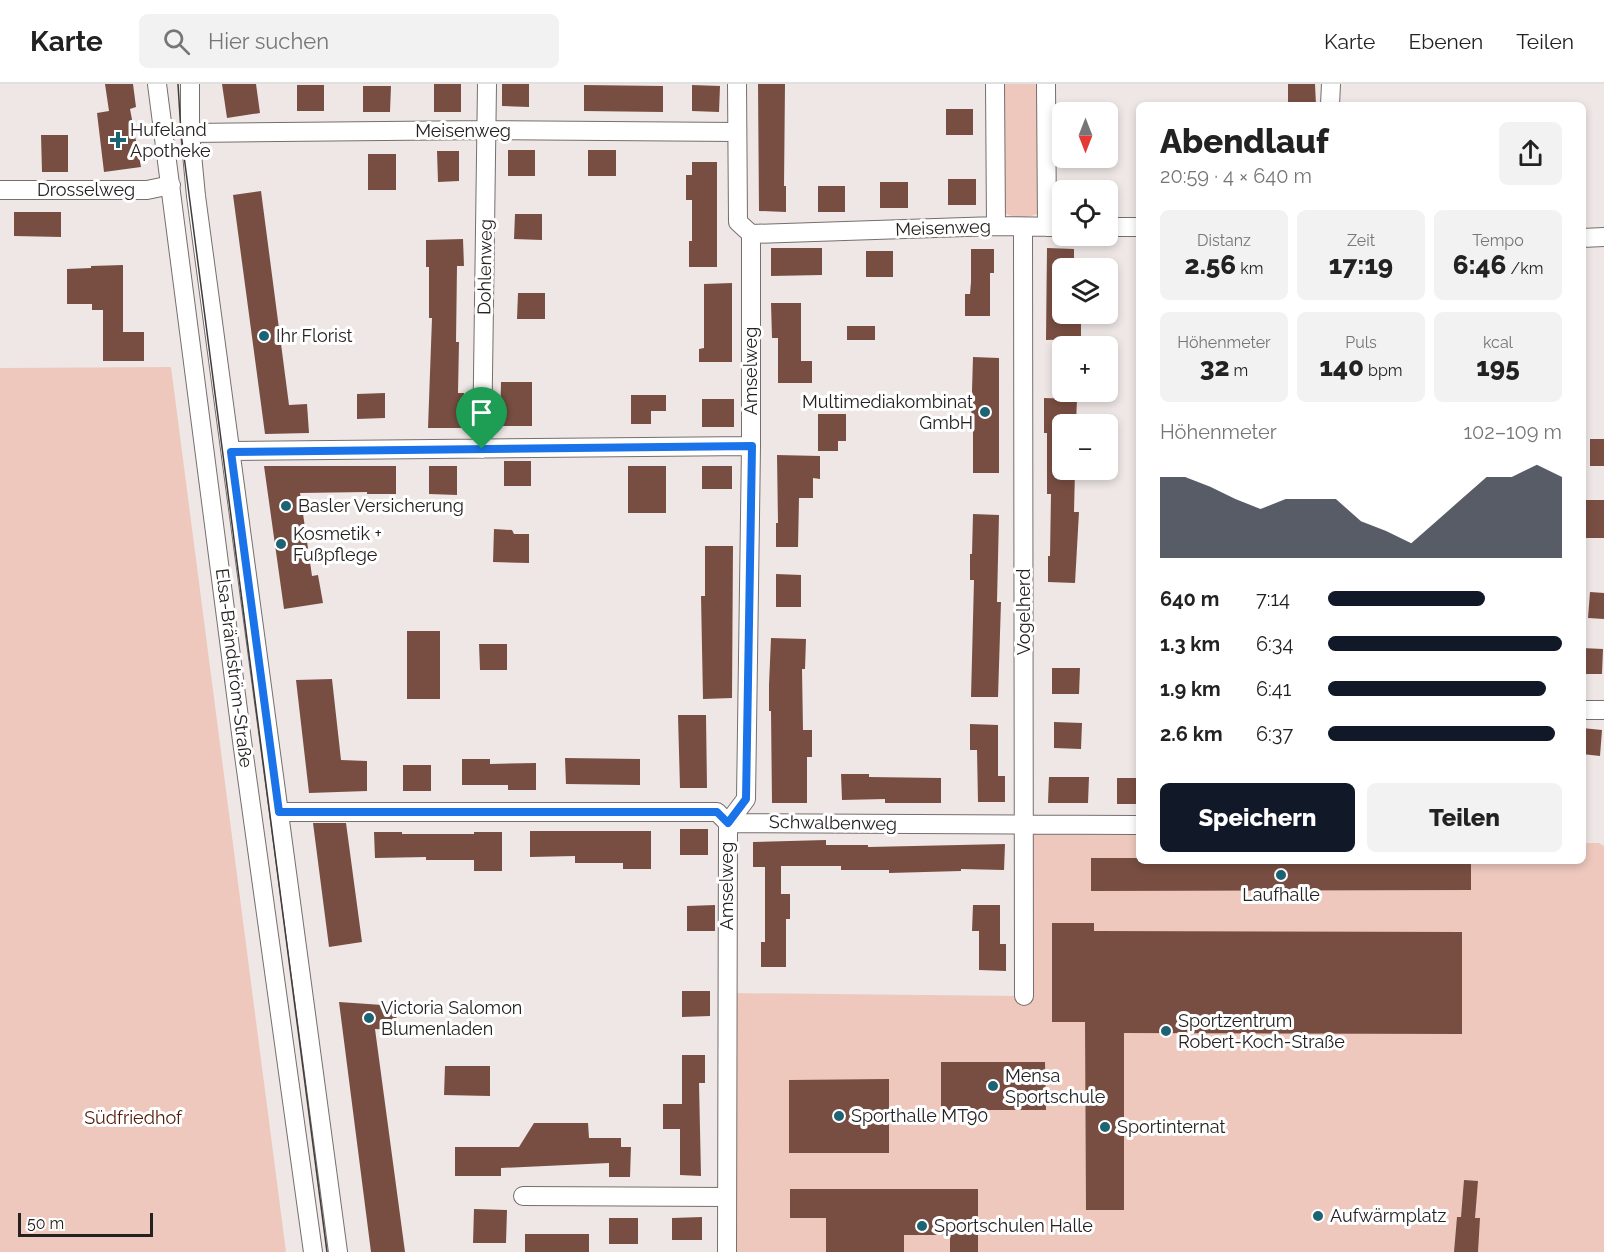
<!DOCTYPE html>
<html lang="de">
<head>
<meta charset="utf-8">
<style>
	:root { --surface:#fff; --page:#f2f2f2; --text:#222; --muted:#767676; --line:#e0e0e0; --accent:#111827 }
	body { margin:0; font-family:Raleway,sans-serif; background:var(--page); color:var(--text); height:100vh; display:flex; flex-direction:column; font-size:22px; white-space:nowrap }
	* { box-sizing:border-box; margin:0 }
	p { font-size:20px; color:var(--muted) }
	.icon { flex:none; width:33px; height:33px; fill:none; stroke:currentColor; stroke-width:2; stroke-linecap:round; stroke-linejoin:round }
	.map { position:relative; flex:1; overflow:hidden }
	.sheet { position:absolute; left:1136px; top:18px; width:450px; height:762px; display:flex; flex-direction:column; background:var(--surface); border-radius:9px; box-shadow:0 3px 9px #0003 }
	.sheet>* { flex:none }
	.needle { width:39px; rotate:180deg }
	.fabs { position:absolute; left:1052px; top:18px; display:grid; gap:12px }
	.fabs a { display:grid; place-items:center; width:66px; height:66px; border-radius:9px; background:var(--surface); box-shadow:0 3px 9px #0003; font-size:30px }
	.scale { position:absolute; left:18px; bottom:15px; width:135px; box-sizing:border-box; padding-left:6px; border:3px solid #242120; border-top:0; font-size:16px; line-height:21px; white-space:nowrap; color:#242120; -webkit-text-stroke:4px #fff; paint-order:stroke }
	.pin { position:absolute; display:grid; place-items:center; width:51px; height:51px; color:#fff; margin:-62px -26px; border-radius:50% 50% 50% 0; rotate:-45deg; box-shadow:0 0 6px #0007 }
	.pin .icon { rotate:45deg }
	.round { display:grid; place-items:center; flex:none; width:63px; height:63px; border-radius:9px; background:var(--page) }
	.overview { display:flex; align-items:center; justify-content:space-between; height:102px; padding:0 24px }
	h1 { font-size:33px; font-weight:800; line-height:45px }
	.stats { display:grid; grid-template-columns:repeat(3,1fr); gap:9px; height:102px; padding:6px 24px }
	.stats div { display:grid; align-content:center; border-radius:9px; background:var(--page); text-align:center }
	.stats b { font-size:26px; font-weight:800 }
	.stats small { font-size:16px; font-weight:400 }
	.stats p { font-size:16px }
	.chart { height:168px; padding:12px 24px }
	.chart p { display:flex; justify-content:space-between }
	.chart svg { width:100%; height:108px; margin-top:6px; fill:var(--accent); opacity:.7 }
	.primary-button { display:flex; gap:12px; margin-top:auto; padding:12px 24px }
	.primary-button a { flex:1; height:69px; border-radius:9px; background:var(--accent); color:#fff; font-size:24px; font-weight:800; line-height:69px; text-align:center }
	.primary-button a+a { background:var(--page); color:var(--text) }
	ul { padding:0 24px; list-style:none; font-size:20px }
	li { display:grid; grid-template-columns:96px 72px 1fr; align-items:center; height:45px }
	li i { height:15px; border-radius:8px; background:var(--accent) }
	header { display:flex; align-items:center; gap:36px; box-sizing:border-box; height:84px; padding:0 30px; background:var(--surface); border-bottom:2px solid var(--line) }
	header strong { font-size:28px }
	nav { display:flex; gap:33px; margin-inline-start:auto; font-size:21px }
	.search { width:420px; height:54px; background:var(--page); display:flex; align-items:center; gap:15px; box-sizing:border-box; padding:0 21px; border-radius:9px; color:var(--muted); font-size:22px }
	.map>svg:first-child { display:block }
	.green { fill:#eec8bd }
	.building { fill:#794e42 }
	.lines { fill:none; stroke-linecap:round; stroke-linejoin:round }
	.minor-casing { stroke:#756f6d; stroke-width:20 }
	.minor { stroke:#fff; stroke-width:18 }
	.tram { stroke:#403c3b; stroke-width:1.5 }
	.route-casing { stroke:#fff; stroke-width:12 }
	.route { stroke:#1a73e8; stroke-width:8 }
	.poi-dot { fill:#1c6373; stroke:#fff; stroke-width:2 }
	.labels { text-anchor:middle; stroke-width:6; stroke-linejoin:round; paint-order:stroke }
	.poi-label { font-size:18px; fill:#242120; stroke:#fff; text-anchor:start }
	.street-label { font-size:18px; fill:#242120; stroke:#fff }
	.park-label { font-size:18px; fill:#541807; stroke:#fff }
</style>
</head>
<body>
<header>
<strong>Karte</strong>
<div class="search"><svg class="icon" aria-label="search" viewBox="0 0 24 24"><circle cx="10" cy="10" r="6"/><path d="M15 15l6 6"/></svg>Hier suchen</div>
<nav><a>Karte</a><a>Ebenen</a><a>Teilen</a></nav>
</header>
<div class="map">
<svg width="1604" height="1168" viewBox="0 0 1604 1168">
	<rect width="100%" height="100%" fill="#eee7e5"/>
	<!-- green -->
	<path class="green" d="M1001 0H1038L1039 129C1024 136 1013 134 1000 127Z
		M171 283 286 1168H0V284Z
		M1024 741H1138V777H1582L1583 759H1599L1604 762V1168H727V909L1023 912Z"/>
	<!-- building -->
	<path class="building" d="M105 0H133L136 23 130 25 141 83 104 88 97 29 109 27Z
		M222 0H256L260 29 227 34Z
		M434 0H461V28H434Z
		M502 0H529V23L502 22Z
		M758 0H785L784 102H786V128L759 127Z
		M1288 0H1315L1316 21H1288Z
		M297 1H324V27H297Z
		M584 1 663 2V28L584 27Z
		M692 1 720 2 719 28 692 27Z
		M363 2H391L390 28H363Z
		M946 25H973V51H946Z
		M41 51H68V88H42Z
		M508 66H535V92H508Z
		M588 66H616V92H588Z
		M437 67H459V97L438 98Z
		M368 70H396V106H368Z
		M692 78H717V183H689V157H692V116H686V91H692Z
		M948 95H976V121H948Z
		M880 98H908V124H880Z
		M818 102H845V128H818Z
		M261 107 289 321 307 320 309 349 265 350 233 111Z
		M14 128H61V153L14 152Z
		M515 130H542V156L514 155Z
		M463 155 464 182H457L456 258H459L458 309H464V344H428L432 234H429V183H426V156Z
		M771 164H822V191L771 192Z
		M1047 164 1074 165V184H1062V238H1081V255L1046 256Z
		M971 165H994V189H990V232H965V210H970L971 198Z
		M866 167H893V193H866Z
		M123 181V248H144V277H103V226H92V220H67V185L91 184V182Z
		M732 199V278H699V265L704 264V200Z
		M518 209H545V235H517Z
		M771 219H801V277H812V299H778V254H772Z
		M847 242H875V256H847Z
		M973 273 999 274V389H973V341H971Z
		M501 298H532V342H500Z
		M385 309V334L357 335V310Z
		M631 311H666V327H651V340H631Z
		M1044 314 1077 315 1076 340H1062V386H1075L1074 428H1079L1075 499 1048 498V472H1050L1051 410H1047V349H1044Z
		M702 315H734V343H702Z
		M818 330H846V357H838V367H818Z
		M1590 355H1604V382H1590Z
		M777 371 820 372V395L813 394V414H799L798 463H776V439H778Z
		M504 377H531V402H504Z
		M264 382H396V410H367V408L300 409 312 492 318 491 323 519 284 525Z
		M429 382H457V411L429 410Z
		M628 382H666V429H628Z
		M702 382H732V405H702Z
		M1585 416H1604V454H1585Z
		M973 430 999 431 997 518H1001L998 613H971L974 496H970V470H972Z
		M494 445 512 446 514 450H529V479L493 478Z
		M705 462H733L732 614 703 615 701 512H705Z
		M776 490 801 491V523H776Z
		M1590 508 1604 509V535L1588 534Z
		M407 547H440V615H407Z
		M771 554 806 555 805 585H802L803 646H812V673H807V719H772L771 627H769V601Z
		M479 560H507V586H480Z
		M1582 564 1603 565 1602 590H1582Z
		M1052 584H1080L1079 610H1052Z
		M332 595 341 676 367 677V707L309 709 296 596Z
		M678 631H706L707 704H680Z
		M1054 638 1082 639 1081 665 1054 664Z
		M970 640 998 641V692H1005V718H978L977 666H970Z
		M1582 644 1602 646 1600 672 1582 670Z
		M565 674 640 675V701L566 700Z
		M462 675H490V680L536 679V706H508V701H462Z
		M403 681H431V707H403Z
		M841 690H869V693L941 694V719H885V715L842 716Z
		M1049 693H1089L1088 719H1048Z
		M1117 694H1138V720H1117Z
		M313 739H346L362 858 329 863Z
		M680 745H708V771H680Z
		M530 747H651V785H623V779H575V772L530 773Z
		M374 748H402V750H474V748H502V787H474V776H426V773L375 774Z
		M826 756V761H868V763L1005 760 1004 786 961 785V787L889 789V786H841V782H781V810H790V835H786V883H761V858H765V783H753V758Z
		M1091 774H1138V777H1471V806L1091 807Z
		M715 821V847H687V822Z
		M973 821H1000V860H1006V887L979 886V847H972Z
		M1052 839H1094V847L1462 848V950L1124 949V1126H1086L1085 938H1052Z
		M682 907H710V932L682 933Z
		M339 918 397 922 396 946 375 945 405 1168H371Z
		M682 971H705V999H699L701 1092 680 1091V1045H663V1020H682Z
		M941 978H1045L1046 1026H941Z
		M445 982H490V1012L444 1011Z
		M889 995V1069H789V996Z
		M534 1039H588L589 1054H621V1063H631L630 1093H609V1079L501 1084V1092H455V1063H519Z
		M1464 1096 1478 1097 1475 1134H1480L1478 1168H1454L1457 1133H1461Z
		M790 1105H978V1168H950V1151H904V1168H826V1134H790Z
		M474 1125 507 1126 506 1159H473Z
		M702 1133V1156H672V1134Z
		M609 1134H638V1160H609Z
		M525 1150H589V1168H525Z"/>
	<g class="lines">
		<defs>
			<path id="minor" d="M157 0 242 657 313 1168
				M190 0V49L196 112 338 1168
				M995 0 996 142
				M1046 0 1047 143
				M1330 21 1331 0
				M190 49 487 46 737 48
				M0 106H147L171 101
				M1023 143 1024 912
				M1107 143H1138
				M751 150 996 142 1062 143
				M1582 154 1604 153
				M482 365 487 0
				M231 367 751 362
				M1582 626H1604
				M279 728H717L728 739 1138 741
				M523 1112 727 1113
				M727 1168 728 739 746 715 751 362V150L738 138 737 0"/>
		</defs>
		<!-- minor casing -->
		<use href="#minor" class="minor-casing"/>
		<!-- minor -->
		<use href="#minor" class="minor"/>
		<!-- tram -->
		<path class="tram" d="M178 0 181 49 327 1168"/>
	</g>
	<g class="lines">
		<defs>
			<path id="route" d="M752 362 746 715 728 739 717 728H279L231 368Z"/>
		</defs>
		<!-- route casing -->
		<use href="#route" class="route-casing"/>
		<!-- route -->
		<use href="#route" class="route"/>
	</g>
	<!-- markers -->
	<g class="poi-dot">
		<path d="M115 47h6v6h6v6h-6v6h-6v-6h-6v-6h6z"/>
		<circle cx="264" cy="252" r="6"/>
		<circle cx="985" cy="328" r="6"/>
		<circle cx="286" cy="422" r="6"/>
		<circle cx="281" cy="460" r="6"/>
		<circle cx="1281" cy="791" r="6"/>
		<circle cx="369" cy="934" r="6"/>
		<circle cx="1166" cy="947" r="6"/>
		<circle cx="993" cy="1002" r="6"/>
		<circle cx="839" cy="1032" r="6"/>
		<circle cx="1105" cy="1043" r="6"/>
		<circle cx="1318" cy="1132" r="6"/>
		<circle cx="922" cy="1142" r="6"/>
	</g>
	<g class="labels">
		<!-- poi labels -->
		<g class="poi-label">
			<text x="130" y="52">Hufeland<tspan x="130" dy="21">Apotheke</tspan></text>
			<text x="276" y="258">Ihr Florist</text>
			<text x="973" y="324" text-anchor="end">Multimediakombinat<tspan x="973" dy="21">GmbH</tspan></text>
			<text x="298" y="428">Basler Versicherung</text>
			<text x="293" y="456">Kosmetik +<tspan x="293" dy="21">Fußpflege</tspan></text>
			<text x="1281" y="817" text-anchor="middle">Laufhalle</text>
			<text x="381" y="930">Victoria Salomon<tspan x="381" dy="21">Blumenladen</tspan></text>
			<text x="1178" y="943">Sportzentrum<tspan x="1178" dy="21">Robert-Koch-Straße</tspan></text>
			<text x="1005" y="998">Mensa<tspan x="1005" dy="21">Sportschule</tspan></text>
			<text x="851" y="1038">Sporthalle MT90</text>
			<text x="1117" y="1049">Sportinternat</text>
			<text x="1330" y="1138">Aufwärmplatz</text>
			<text x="934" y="1148">Sportschulen Halle</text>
		</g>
		<!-- street labels -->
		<g class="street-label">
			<text x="463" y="53">Meisenweg</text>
			<text x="86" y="112">Drosselweg</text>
			<text transform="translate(943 144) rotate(-2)" y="6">Meisenweg</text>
			<text transform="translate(485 183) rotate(-89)" y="6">Dohlenweg</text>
			<text transform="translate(751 287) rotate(-90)" y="6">Amselweg</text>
			<text transform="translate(1024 528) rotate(-90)" y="6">Vogelherd</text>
			<text transform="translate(234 584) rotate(83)" y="6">Elsa-Brändström-Straße</text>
			<text transform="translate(833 739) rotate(1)" y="6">Schwalbenweg</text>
			<text transform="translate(727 802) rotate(-90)" y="6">Amselweg</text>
		</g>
		<!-- park labels -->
		<g class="park-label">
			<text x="133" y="1040">Südfriedhof</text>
		</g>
	</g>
</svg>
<div class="fabs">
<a><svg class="needle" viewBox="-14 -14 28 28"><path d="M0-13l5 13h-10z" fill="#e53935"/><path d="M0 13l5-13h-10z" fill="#767676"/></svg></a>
<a><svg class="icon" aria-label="locate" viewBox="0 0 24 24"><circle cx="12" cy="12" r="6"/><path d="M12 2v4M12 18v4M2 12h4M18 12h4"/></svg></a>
<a><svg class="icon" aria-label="layers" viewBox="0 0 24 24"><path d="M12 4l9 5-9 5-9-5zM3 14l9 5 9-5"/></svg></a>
<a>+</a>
<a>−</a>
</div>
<div class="scale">50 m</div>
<div class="pin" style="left:482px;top:365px;background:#1e9e55"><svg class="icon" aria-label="arrive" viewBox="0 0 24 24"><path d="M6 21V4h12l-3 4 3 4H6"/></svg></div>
<section class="sheet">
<div class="overview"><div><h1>Abendlauf</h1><p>20:59 · 4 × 640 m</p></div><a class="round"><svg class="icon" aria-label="share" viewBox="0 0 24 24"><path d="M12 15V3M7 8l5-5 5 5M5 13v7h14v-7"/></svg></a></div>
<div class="stats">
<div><p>Distanz</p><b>2.56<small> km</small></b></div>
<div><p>Zeit</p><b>17:19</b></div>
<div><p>Tempo</p><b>6:46<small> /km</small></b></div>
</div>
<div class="stats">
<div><p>Höhenmeter</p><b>32<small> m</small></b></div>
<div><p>Puls</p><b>140<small> bpm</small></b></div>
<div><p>kcal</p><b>195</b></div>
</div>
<div class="chart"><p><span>Höhenmeter</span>102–109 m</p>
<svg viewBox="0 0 160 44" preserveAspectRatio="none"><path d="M0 44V11L10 11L20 15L30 20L40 24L50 20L60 20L70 20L80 29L90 33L100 38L110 29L120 20L130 11L140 11L150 6L160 11V44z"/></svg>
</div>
<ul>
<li><b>640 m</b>7:14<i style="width:67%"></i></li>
<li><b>1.3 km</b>6:34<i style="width:100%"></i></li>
<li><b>1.9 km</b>6:41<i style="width:93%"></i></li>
<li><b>2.6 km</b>6:37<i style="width:97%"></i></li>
</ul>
<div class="primary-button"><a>Speichern</a><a>Teilen</a></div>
</section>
</div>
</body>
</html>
